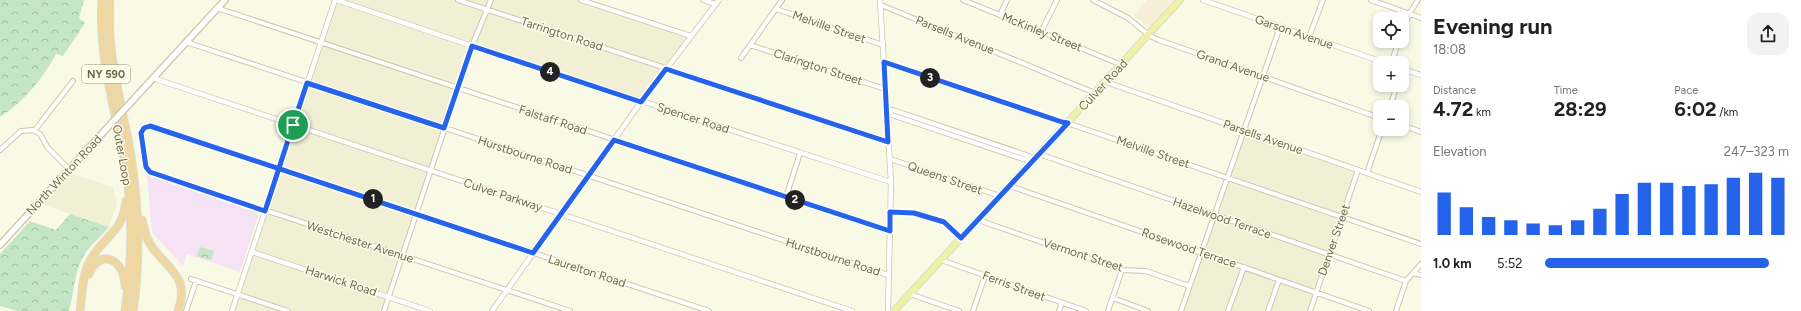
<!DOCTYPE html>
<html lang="en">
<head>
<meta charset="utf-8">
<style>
	:root { --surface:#fff; --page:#f2f2f2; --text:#222; --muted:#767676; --accent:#2563eb }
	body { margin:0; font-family:Figtree,sans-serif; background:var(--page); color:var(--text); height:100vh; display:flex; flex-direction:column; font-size:15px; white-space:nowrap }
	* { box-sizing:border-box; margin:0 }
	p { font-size:13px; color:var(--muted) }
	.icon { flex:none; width:22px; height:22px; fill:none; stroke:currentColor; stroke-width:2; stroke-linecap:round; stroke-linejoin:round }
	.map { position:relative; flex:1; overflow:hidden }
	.panel { display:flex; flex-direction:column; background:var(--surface); width:380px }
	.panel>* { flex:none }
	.tools { position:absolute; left:1373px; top:12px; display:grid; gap:8px }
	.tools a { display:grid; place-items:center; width:36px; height:36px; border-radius:8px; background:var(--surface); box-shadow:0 2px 6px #0003; font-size:20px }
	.pin { position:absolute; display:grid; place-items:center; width:34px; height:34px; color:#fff; margin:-17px; border:2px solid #fff; border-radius:50%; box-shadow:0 1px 4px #0007 }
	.km { position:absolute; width:20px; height:20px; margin:-10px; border-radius:50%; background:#222; color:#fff; font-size:11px; line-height:20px; text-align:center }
	.round { display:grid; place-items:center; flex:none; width:42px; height:42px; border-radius:12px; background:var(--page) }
	.head { display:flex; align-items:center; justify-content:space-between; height:68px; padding:0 12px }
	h1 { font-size:22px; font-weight:700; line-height:30px }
	.stats { display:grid; grid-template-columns:repeat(3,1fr); gap:6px; height:68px; padding:4px 12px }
	.stats div { display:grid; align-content:center }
	.stats b { font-size:20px; font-weight:700 }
	.stats small { font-size:11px; font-weight:400 }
	.stats p { font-size:11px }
	.chart { height:112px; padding:8px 12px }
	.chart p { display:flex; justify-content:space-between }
	.chart svg { width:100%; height:72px; margin-top:4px; stroke:var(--accent); stroke-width:6 }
	ul { padding:0 12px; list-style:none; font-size:13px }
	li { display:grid; grid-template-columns:64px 48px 1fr; align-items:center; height:30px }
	li i { height:10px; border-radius:5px; background:var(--accent) }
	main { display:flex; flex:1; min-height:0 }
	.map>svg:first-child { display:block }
	.residential { fill:#f1f0d5 }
	.commercial { fill:#f6eed7 }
	.education { fill:#f6e2f5 }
	.forest { fill:url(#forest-crowns) }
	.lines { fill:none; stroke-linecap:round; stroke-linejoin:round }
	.minor-casing { stroke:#cbc7ad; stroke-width:6 }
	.tertiary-casing { stroke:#cbc7ad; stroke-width:6 }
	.secondary-casing { stroke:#cbc7a8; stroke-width:8 }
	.primary-casing { stroke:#dddbd4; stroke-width:8 }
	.motorway-casing { stroke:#dddbd4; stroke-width:9 }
	.minor { stroke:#fff; stroke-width:4 }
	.tertiary { stroke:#fff; stroke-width:4.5 }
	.secondary { stroke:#fff; stroke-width:5.5 }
	.primary { stroke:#eef3a4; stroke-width:6 }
	.motorway { stroke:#efd7a2; stroke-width:7 }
	.secondary-bridge-casing { stroke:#cbc7a8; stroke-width:8; stroke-linecap:butt }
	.secondary-bridge { stroke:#fff; stroke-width:5.5 }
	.route-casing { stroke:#fff; stroke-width:8 }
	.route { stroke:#2563eb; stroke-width:5 }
	.labels { text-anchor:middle; stroke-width:3; stroke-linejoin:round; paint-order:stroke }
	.shield { fill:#fdfdeb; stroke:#9b957c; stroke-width:1 }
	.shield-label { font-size:11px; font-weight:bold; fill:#71694d }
	.street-label { font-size:12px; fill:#71694d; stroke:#fdfdeb }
</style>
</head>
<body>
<main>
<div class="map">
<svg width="1421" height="311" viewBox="0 0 1421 311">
	<defs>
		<pattern id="forest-crowns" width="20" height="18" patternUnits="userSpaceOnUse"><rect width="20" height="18" fill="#c5e6c6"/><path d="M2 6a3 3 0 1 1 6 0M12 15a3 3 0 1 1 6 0" fill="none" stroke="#a4bea3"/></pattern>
	</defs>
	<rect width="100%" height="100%" fill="#f9fae6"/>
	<!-- residential -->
	<path class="residential" d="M335 0H581L691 36 641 102 472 46 384 311H232Z
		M1243 130 1358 170 1310 311H1180Z
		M69 173 113 187 117 203 109 227 41 204Z"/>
	<!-- commercial -->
	<path class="commercial" d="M1147 0H1174L1149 28 1134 15Z"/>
	<!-- education -->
	<path class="education" d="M147 175 259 213 240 272 187 254 183 266 152 232Z"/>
	<!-- forest -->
	<path class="forest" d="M0 0H84L79 18 85 23 63 56 56 54C43 78 24 102 0 117Z
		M70 214 109 227C101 237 89 246 83 257 74 273 74 294 69 311H18L0 306V254L30 221 56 230Z
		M200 247 214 251 211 260 197 256Z"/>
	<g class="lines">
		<defs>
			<path id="minor" d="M458 0 888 141
				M581 0 691 36
				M703 0 716 4
				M963 0 1122 65
				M1093 0 1128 18 1150 36 1159 40 1380 118
				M1371 0 1421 18
				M881 5 1095 93
				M217 8 890 231
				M776 9 883 45
				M1000 15 1007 0
				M1041 32 1057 0
				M1402 33 1409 14 1418 0
				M1309 37 1323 0
				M186 42 888 275
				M750 45 885 89
				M741 58 782 0
				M884 62 1062 123 1073 125 1421 244
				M1391 63 1399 41
				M1390 107 1397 85
				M886 111 893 110 1029 156 1033 160
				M886 111 892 115 1026 160H1033
				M1402 125 1421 132
				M35 130 73 81
				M0 150 21 131 33 130 40 134 48 148 69 169
				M1039 154 1406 281
				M890 159 1000 196
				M1367 173 1382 129
				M1010 186 1369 311
				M786 197 800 153
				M890 212 914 213 944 222 961 238
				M978 220 1122 270 1146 271 1189 286
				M941 260 1086 311
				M1413 273 1421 275
				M191 279 288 311
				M910 294 959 311
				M1113 298 1148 311
				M186 311 196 281
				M384 311 472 46 491 0
				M570 311 150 172 147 167 141 133 144 127 150 126 709 311
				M973 311 985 276
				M1059 311 1062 303
				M1108 311 1122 270
				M1181 311 1280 27
				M1228 311 1244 267
				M1268 311 1279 280
				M1310 311 1358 170
				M1396 311 1406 281 1421 264"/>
			<path id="tertiary" d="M337 0 472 46 891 182
				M880 0 891 182 888 311
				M1203 0 1385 63
				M1402 69 1421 75
				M153 78 852 311
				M1106 82 1421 192
				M252 252 430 311
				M232 311 335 0
				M492 311 641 102 719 0"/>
			<path id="secondary" d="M133 100 225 0
				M0 245 108 127"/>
			<path id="primary" d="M894 311 1180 0"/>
			<path id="motorway" d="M102 0C98 58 116 112 126 168 133 215 132 264 125 311
				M110 0C106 52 121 100 130 150 139 204 141 257 133 311
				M142 220C144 230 146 239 152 247 169 270 190 277 178 311
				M89 274C101 246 125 261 125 286
				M80 311C82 296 82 276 89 263 101 237 123 234 126 201"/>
		</defs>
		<!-- minor casing -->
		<use href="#minor" class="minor-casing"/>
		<!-- tertiary casing -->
		<use href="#tertiary" class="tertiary-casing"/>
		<!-- secondary casing -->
		<use href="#secondary" class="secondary-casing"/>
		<!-- primary casing -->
		<use href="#primary" class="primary-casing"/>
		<!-- motorway casing -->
		<use href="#motorway" class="motorway-casing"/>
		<!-- minor -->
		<use href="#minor" class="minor"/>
		<!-- tertiary -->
		<use href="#tertiary" class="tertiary"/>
		<!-- secondary -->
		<use href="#secondary" class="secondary"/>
		<!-- primary -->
		<use href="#primary" class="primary"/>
		<!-- motorway -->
		<use href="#motorway" class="motorway"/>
		<defs>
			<path id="secondary-bridge" d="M108 127 133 100"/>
		</defs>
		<!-- secondary-bridge casing -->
		<use href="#secondary-bridge" class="secondary-bridge-casing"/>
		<!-- secondary-bridge -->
		<use href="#secondary-bridge" class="secondary-bridge"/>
	</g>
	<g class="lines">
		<defs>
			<path id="route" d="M293 125 265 211 150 172 146 167 141 133 144 128 150 126C278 168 406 210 533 253L614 140 890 231V212L914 213 944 222 961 238 1068 123 1062 122 884 62 888 142 666 69 641 102 472 46 444 128 307 83 293 125"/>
		</defs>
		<!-- route casing -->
		<use href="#route" class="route-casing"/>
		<!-- route -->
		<use href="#route" class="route"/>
	</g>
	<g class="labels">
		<!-- shield labels -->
		<rect class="shield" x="82" y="65" width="48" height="18" rx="3"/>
		<g class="shield-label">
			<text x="106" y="78">NY 590</text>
		</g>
		<!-- street labels -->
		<g class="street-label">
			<text transform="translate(829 27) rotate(19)" y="4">Melville Street</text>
			<text transform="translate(1042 32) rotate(22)" y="4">McKinley Street</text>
			<text transform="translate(1294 32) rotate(19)" y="4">Garson Avenue</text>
			<text transform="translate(562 34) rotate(18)" y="4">Tarrington Road</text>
			<text transform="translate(955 35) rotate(22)" y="4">Parsells Avenue</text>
			<text transform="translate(1233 66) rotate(19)" y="4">Grand Avenue</text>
			<text transform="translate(818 67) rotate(18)" y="4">Clarington Street</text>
			<text transform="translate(1103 85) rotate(-47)" y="4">Culver Road</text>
			<text transform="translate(693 118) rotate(18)" y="4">Spencer Road</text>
			<text transform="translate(553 120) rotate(18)" y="4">Falstaff Road</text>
			<text transform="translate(1263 137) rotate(19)" y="4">Parsells Avenue</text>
			<text transform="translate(1153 152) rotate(19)" y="4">Melville Street</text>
			<text transform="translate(122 155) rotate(80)" y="4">Outer Loop</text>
			<text transform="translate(525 155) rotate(18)" y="4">Hurstbourne Road</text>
			<text transform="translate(64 175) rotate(-47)" y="4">North Winton Road</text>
			<text transform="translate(945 178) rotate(19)" y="4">Queens Street</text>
			<text transform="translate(503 195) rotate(18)" y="4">Culver Parkway</text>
			<text transform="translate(1222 218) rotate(19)" y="4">Hazelwood Terrace</text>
			<text transform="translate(1334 240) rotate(-71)" y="4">Denver Street</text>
			<text transform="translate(360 242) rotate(18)" y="4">Westchester Avenue</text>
			<text transform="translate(1189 248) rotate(19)" y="4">Rosewood Terrace</text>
			<text transform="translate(1083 255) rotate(18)" y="4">Vermont Street</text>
			<text transform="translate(833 257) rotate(18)" y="4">Hurstbourne Road</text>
			<text transform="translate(587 271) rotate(18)" y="4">Laurelton Road</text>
			<text transform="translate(341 281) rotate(18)" y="4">Harwick Road</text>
			<text transform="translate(1014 286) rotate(20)" y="4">Ferris Street</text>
		</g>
	</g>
</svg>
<div class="tools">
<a><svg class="icon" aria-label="locate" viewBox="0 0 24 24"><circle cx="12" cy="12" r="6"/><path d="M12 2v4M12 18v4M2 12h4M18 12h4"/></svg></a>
<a>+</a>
<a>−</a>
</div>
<div class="pin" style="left:293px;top:125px;background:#1e9e55"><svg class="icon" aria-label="arrive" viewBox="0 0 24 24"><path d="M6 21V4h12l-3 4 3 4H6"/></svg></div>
<b class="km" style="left:373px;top:199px">1</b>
<b class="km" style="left:795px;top:200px">2</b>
<b class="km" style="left:930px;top:78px">3</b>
<b class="km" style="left:550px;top:72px">4</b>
</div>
<section class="panel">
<div class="head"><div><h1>Evening run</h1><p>18:08</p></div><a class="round"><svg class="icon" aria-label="share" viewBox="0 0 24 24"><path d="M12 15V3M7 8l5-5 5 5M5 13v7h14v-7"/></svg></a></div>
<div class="stats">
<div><p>Distance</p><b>4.72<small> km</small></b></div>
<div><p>Time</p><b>28:29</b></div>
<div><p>Pace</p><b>6:02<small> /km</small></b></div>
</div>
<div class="chart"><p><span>Elevation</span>247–323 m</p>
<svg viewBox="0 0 160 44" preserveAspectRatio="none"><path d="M5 44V18M15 44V27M25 44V33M35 44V35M45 44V37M55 44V38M65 44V35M75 44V28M85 44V19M95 44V12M105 44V12M115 44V14M125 44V13M135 44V9M145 44V6M155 44V9"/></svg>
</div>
<ul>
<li><b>1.0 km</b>5:52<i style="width:92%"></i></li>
</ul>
</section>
</main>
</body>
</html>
